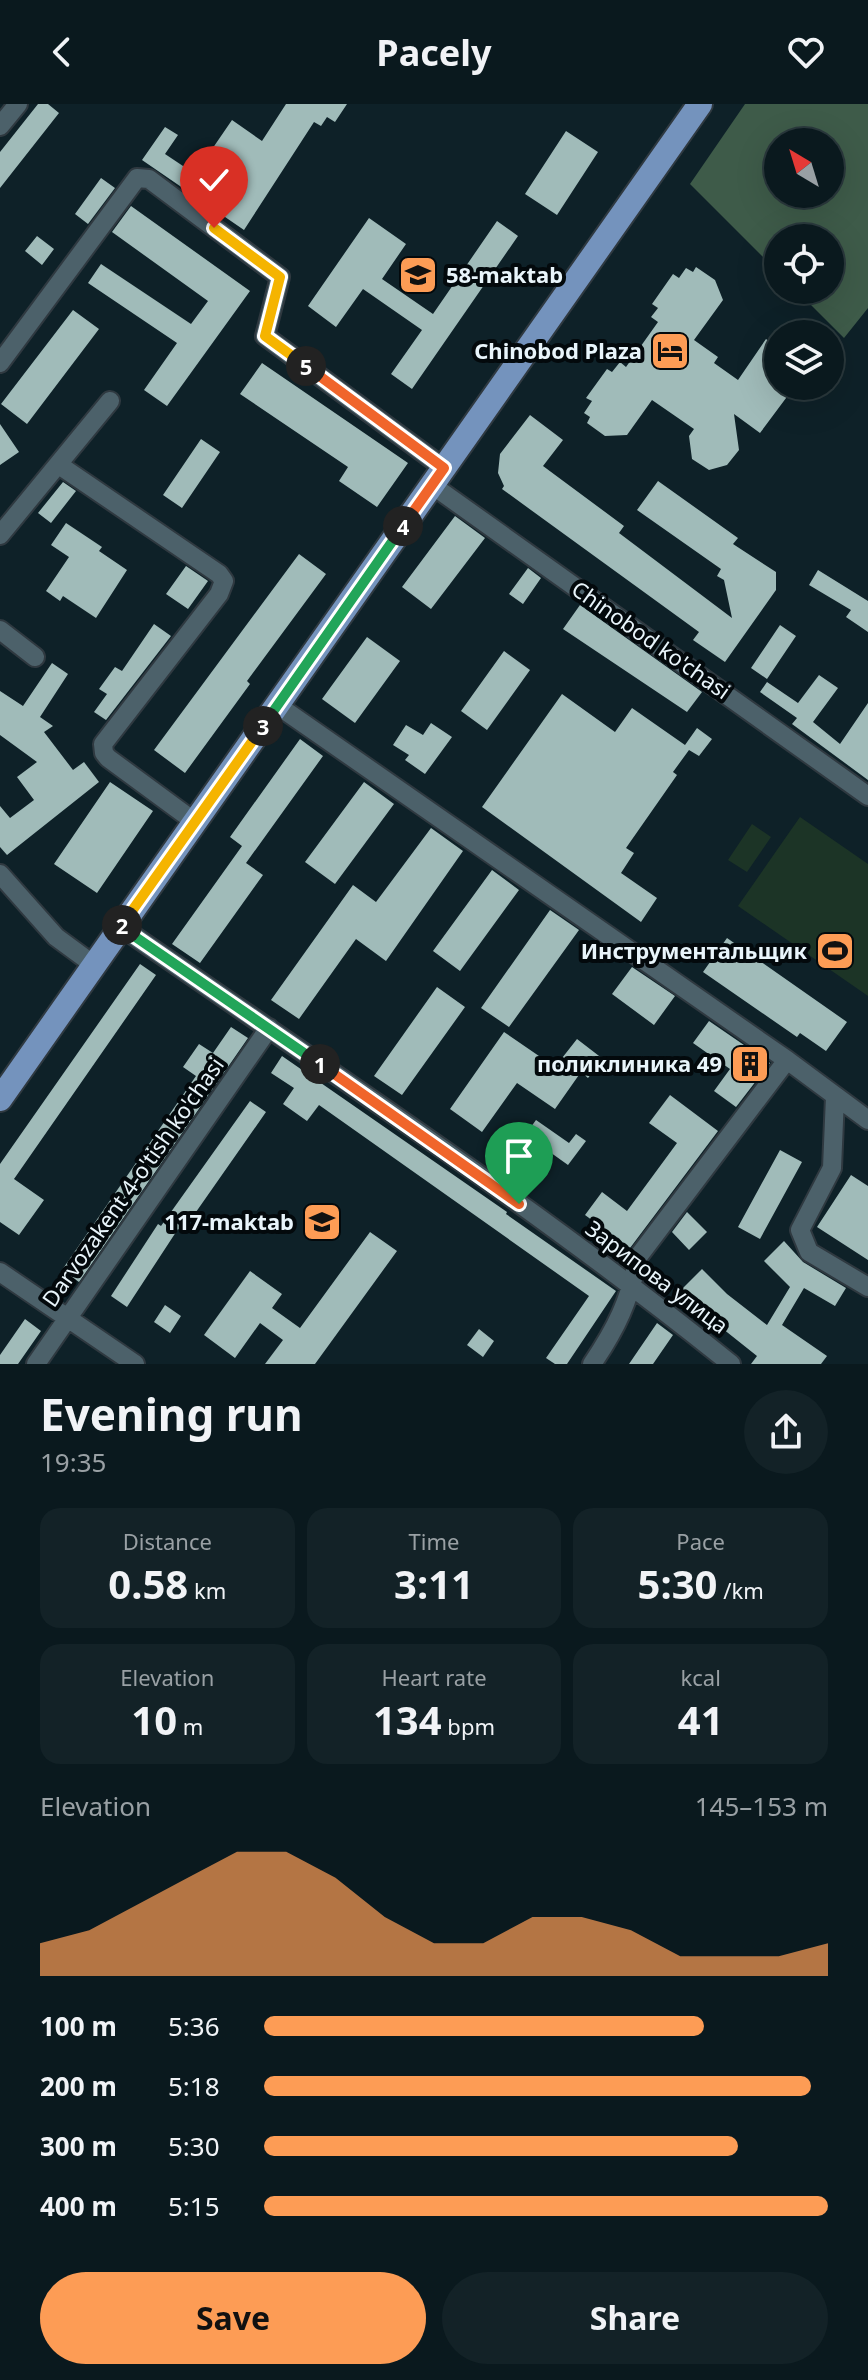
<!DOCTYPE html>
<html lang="en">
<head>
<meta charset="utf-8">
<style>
	:root { --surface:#0a191e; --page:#132227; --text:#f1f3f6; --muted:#99a0a4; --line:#2a383c; --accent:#fd9c55 }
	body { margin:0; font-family:"Noto Sans",sans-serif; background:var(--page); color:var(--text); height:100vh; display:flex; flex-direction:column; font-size:30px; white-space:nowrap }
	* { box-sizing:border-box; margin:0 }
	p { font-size:26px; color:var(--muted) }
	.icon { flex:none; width:44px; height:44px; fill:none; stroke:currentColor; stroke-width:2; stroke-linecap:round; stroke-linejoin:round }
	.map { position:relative; height:1260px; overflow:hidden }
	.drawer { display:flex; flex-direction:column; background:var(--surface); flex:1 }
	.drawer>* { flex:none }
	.needle { width:52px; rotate:322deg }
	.tools { position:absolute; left:764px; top:24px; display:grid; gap:16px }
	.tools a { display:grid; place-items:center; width:80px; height:80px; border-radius:50%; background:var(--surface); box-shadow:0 8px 32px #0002,0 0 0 2px var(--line); font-size:40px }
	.pin { position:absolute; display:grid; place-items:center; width:68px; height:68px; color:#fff; margin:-82px -34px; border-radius:50% 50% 50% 0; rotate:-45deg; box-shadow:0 0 8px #0007 }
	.pin .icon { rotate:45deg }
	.km { position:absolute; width:40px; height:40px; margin:-20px; border-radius:50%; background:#222; color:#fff; font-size:22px; line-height:40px; text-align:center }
	.round { display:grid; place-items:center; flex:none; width:84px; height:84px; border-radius:42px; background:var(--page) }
	.head { display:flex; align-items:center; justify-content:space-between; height:136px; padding:0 40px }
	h1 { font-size:44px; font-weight:700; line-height:60px }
	.figures { display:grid; grid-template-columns:repeat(3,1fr); gap:12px; height:136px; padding:8px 40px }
	.figures div { display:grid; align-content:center; border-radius:20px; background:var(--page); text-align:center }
	.figures b { font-size:40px; font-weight:700 }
	.figures small { font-size:22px; font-weight:400 }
	.figures p { font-size:22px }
	.chart { height:224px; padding:16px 40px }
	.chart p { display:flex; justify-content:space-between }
	.chart svg { width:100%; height:144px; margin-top:8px; fill:var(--accent); opacity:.7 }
	.button { display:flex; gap:16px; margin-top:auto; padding:16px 40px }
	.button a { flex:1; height:92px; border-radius:48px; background:var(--accent); color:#111; font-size:32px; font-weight:700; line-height:92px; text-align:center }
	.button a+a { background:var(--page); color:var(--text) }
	ul { padding:0 40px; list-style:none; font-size:26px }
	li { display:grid; grid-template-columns:128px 96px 1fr; align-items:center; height:60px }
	li i { height:20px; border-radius:10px; background:var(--accent) }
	header { display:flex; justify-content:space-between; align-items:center; height:104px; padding:0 40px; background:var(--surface); font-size:36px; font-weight:700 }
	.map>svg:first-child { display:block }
	.green { fill:#1c3426 }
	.forest { fill:#3e5b49; fill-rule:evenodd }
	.building { fill:#a0bbb9 }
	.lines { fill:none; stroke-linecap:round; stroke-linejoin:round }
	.minor-casing { stroke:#2f3940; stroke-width:22 }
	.major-casing { stroke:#2f3940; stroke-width:28 }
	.minor { stroke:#4c616a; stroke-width:18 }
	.major { stroke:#7493bd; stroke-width:24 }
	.split-1-casing { stroke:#fff; stroke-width:16 }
	.split-2-casing { stroke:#fff; stroke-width:16 }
	.split-3-casing { stroke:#fff; stroke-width:16 }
	.split-4-casing { stroke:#fff; stroke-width:16 }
	.split-5-casing { stroke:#fff; stroke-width:16 }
	.split-6-casing { stroke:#fff; stroke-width:16 }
	.split-1 { stroke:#f0652b; stroke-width:10 }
	.split-2 { stroke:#22a559; stroke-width:10 }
	.split-3 { stroke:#f5b400; stroke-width:10 }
	.split-4 { stroke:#22a559; stroke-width:10 }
	.split-5 { stroke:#f0652b; stroke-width:10 }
	.split-6 { stroke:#f5b400; stroke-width:10 }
	.labels { text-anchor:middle; stroke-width:8; stroke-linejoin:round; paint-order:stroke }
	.poi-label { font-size:22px; font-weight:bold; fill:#e9f5fb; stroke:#03090c; text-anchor:end }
	.street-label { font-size:22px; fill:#e9f5fb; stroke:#03090c }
</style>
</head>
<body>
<header><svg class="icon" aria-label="back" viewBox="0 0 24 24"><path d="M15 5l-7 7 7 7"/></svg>Pacely<svg class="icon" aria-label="heart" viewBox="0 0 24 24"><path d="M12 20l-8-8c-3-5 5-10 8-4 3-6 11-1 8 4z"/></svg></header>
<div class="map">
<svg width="868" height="1260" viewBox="0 0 868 1260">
	<rect width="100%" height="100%" fill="#0e2128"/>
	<!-- green -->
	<path class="green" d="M800 713 868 760V892L738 802Z
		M752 720 771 733 747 768 728 756Z"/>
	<!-- forest -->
	<path class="forest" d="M745 0H868V204L844 234 796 186H830V134H778V168L690 80ZM778 38H830V90H778Z"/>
	<!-- building -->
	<path class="building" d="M38 0H48L59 9 0 84V48Z
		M286 0H347L335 18 327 13 321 22 314 18 244 126 142 56 165 23 178 31 165 50 195 70 232 16 262 37Z
		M566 27 598 48 557 111 525 90Z
		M101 74 115 84 88 120 75 110Z
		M131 102 250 187 167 302 144 286 177 239 88 179 101 160 191 220 208 197 112 128Z
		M369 114 406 140 382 175 433 210 497 117 518 132 412 285 391 270 422 226 363 185 336 223 308 202Z
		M37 132 54 145 42 161 25 147Z
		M696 163 715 176 723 196 694 236 718 253 714 259 738 276 766 235 778 244V282H795L760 329 734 310 739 346 727 361 709 366 692 355 689 332 694 325 652 296 627 331 605 332 587 319 590 313 584 309 592 297 586 294 607 265 612 268 620 258 626 263 658 218 651 213 658 204 652 200 673 170 679 174 686 164 693 168Z
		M73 206 99 225 27 320 1 300Z
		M262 259 408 359 377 403 339 377 348 363 240 290Z
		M530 311 563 336 543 362 624 422 619 429 732 514 724 476 717 472 721 465 637 406 658 377 738 434 733 440 776 468V486L725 558 693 536 699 528 502 385 504 382 498 369 500 350Z
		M0 320 19 348 0 361Z
		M201 335 220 348 182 404 163 391Z
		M63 378 76 387 51 419 38 409Z
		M455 412 485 434 431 505 402 483Z
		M66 419 102 443 99 447 127 466 96 514 63 492 60 497 46 487 69 453 51 441Z
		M299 450 326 470 247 577 250 580 185 669 154 646Z
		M186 462 208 477 188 505 166 490Z
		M528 464 541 474 523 500 509 490Z
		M818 466 868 497V528L846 513 851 506 809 481Z
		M580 501 702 588 687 608 563 525Z
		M154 520 171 532 106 616 94 608 107 590 99 585 115 563 122 567Z
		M780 521 796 532 767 575 751 564Z
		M367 533 400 557 355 619 322 595Z
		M504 547 530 566 487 626 461 607Z
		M52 559 68 570 40 613 53 622 44 628 73 666 84 658 99 678 7 751 0 743V702L10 714 34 696 17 673 37 658 0 631V587L23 602Z
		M819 571 838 584 813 618 840 640 868 599V676L792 620 797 614 760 588 767 578 798 599Z
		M562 590 615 628 632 604 685 641 697 624 712 635 699 652 689 646 673 668 677 671 626 744 634 749 621 769 657 794 641 818 482 703Z
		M431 619 452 633 425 670 405 656 409 651 393 641 406 621 423 631Z
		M300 635 323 652 246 759 263 771 200 859 172 840 242 742 230 733Z
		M110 678 153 707 97 789 54 760Z
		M364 678 394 700 335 780 305 758Z
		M431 724 463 747 386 857 356 835 299 915 271 896 353 781 376 798Z
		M492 766 519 786 460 867 433 847Z
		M550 806 579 826 509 923 481 904Z
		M727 834 847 918 826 947 800 929 797 933 703 868Z
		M140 860 156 871 14 1075 44 1096 19 1131 0 1118V1060Z
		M632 863 675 892 654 921 612 890Z
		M437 883 465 903 402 991 374 972Z
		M709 917 770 959 736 1003 714 987 730 965 693 939Z
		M231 923 248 934 79 1178 62 1166 196 972 183 963 199 940 213 949Z
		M504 928 555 963 577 935 603 955 588 974 581 968 555 1005 517 979 482 1028 450 1005Z
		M282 952 507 1108 506 1110 616 1187 567 1260H555L546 1254 589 1192 319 1001 307 1017 283 1000 294 984 271 969Z
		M670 991 718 1027 630 1144 585 1111 602 1088 627 1107 677 1039 649 1019Z
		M250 997 266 1008 182 1128 178 1125 127 1203 111 1192 158 1120 161 1122Z
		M536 1016 569 1039 576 1030 586 1037 568 1061 547 1046 536 1060 515 1045Z
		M780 1046 802 1058 760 1135 738 1123Z
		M851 1071 868 1082V1156L817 1123Z
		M687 1108 707 1128 689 1146 672 1128Z
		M370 1128 397 1147 315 1260H265L283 1236 260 1219 235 1254 204 1231 250 1167 282 1190 272 1204 300 1224Z
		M784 1137 803 1158 846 1184 835 1202 804 1184 782 1221 827 1252 821 1260H751L757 1252 708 1213 682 1185 702 1165 727 1190 767 1221 790 1183 764 1157Z
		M165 1201 181 1212 170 1229 154 1218Z
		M25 1215 41 1227 18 1260H0V1251Z
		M657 1219 673 1231 653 1260H629Z
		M479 1225 494 1237 483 1253 467 1241Z"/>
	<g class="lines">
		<defs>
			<path id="minor" d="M0 22 18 0
				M0 259 137 74 149 75 280 173 265 232 444 364
				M59 361 219 470 224 477 219 490 103 640 104 649 108 654 195 718
				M432 381 868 692
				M0 431 110 297
				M0 526 35 553
				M277 601 787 956 868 1016
				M0 770 56 833 94 861
				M121 823C326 965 536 1103 731 1260
				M835 993 832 1064 800 1126 809 1148 868 1183
				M0 1168 135 1260
				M36 1260 269 924
				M592 1260C616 1225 630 1196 638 1153L787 956"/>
			<path id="major" d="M0 995 700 0"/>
		</defs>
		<!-- minor casing -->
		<use href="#minor" class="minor-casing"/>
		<!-- major casing -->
		<use href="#major" class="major-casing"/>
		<!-- minor -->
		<use href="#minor" class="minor"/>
		<!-- major -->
		<use href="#major" class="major"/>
	</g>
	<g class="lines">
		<defs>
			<path id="split-1" d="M320 960 519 1100"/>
			<path id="split-2" d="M122 821 121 823 320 960"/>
			<path id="split-3" d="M122 821 263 622"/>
			<path id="split-4" d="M263 622 403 422"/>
			<path id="split-5" d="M306 262 444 364 403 422"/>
			<path id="split-6" d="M214 124 280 173 265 232 306 262"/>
		</defs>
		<!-- split-1 casing -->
		<use href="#split-1" class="split-1-casing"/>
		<!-- split-2 casing -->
		<use href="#split-2" class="split-2-casing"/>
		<!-- split-3 casing -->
		<use href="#split-3" class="split-3-casing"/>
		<!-- split-4 casing -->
		<use href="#split-4" class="split-4-casing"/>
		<!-- split-5 casing -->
		<use href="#split-5" class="split-5-casing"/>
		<!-- split-6 casing -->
		<use href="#split-6" class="split-6-casing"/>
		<!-- split-1 -->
		<use href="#split-1" class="split-1"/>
		<!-- split-2 -->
		<use href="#split-2" class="split-2"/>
		<!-- split-3 -->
		<use href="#split-3" class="split-3"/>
		<!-- split-4 -->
		<use href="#split-4" class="split-4"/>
		<!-- split-5 -->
		<use href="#split-5" class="split-5"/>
		<!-- split-6 -->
		<use href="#split-6" class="split-6"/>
	</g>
	<!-- icons -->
	<defs>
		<symbol id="school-square" viewBox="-11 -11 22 22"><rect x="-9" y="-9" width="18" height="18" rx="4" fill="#fd9c55" stroke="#03090c"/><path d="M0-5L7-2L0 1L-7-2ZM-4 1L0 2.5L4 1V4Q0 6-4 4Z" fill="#111"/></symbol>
		<symbol id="hotel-square" viewBox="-11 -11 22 22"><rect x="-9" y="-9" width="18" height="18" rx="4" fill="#fd9c55" stroke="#03090c"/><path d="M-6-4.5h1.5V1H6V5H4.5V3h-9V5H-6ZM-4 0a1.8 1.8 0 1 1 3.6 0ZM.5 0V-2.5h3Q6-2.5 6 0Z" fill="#111"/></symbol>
		<symbol id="stadium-square" viewBox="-11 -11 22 22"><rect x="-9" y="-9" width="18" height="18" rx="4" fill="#fd9c55" stroke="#03090c"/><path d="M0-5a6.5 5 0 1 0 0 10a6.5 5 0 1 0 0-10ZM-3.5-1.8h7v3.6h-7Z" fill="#111"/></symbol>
		<symbol id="building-square" viewBox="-11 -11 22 22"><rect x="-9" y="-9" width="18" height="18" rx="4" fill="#fd9c55" stroke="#03090c"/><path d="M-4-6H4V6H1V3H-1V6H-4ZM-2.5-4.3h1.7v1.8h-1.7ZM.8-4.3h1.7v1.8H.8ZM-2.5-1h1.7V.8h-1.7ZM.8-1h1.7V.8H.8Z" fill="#111"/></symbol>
	</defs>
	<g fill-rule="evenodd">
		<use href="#school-square" x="396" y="149" width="44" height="44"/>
		<use href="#hotel-square" x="648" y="225" width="44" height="44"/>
		<use href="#stadium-square" x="813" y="825" width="44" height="44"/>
		<use href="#building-square" x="728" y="938" width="44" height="44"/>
		<use href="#school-square" x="300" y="1096" width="44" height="44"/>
	</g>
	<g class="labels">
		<!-- poi labels -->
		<g class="poi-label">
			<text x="446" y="179" text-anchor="start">58-maktab</text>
			<text x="642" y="255">Chinobod Plaza</text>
			<text x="807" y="855">Инструментальщик</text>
			<text x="722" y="968">поликлиника 49</text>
			<text x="294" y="1126">117-maktab</text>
		</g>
		<!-- street labels -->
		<g class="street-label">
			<text transform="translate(651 536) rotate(35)" y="8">Chinobod ko'chasi</text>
			<text transform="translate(133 1078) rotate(-55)" y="8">Darvozakent 4-o'tish ko'chasi</text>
			<text transform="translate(657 1173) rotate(37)" y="8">Зарипова улица</text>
		</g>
	</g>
</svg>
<div class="tools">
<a><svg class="needle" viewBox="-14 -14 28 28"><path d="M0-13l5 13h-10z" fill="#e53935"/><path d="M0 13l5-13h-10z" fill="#99a0a4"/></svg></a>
<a><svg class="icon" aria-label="locate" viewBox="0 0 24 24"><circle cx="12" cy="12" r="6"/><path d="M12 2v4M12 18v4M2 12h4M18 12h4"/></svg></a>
<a><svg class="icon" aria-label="layers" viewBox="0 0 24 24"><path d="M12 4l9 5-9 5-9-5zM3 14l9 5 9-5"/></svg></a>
</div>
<div class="pin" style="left:519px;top:1100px;background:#1e9e55"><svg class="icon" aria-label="arrive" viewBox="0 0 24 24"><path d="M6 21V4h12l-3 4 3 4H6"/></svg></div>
<div class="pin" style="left:214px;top:124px;background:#d93025"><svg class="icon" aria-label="check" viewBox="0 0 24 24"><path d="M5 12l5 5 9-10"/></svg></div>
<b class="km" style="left:320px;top:960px">1</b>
<b class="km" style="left:122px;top:821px">2</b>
<b class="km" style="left:263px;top:622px">3</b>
<b class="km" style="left:403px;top:422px">4</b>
<b class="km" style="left:306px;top:262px">5</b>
</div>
<section class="drawer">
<div class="head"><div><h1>Evening run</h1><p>19:35</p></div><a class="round"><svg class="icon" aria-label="share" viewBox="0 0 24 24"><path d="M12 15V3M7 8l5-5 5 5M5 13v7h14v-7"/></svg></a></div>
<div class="figures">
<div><p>Distance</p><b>0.58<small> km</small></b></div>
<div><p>Time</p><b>3:11</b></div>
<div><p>Pace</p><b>5:30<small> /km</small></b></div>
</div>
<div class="figures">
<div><p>Elevation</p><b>10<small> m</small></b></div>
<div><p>Heart rate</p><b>134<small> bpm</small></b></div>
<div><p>kcal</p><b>41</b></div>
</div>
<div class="chart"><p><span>Elevation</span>145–153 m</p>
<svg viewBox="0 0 160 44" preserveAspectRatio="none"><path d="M0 44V34L10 30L20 22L30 14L40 6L50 6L60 14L70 26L80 34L90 34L100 26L110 26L120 30L130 38L140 38L150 38L160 34V44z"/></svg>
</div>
<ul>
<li><b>100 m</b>5:36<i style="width:78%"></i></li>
<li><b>200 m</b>5:18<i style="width:97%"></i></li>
<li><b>300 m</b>5:30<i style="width:84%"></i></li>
<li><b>400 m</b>5:15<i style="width:100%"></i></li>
</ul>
<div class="button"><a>Save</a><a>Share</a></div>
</section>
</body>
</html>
